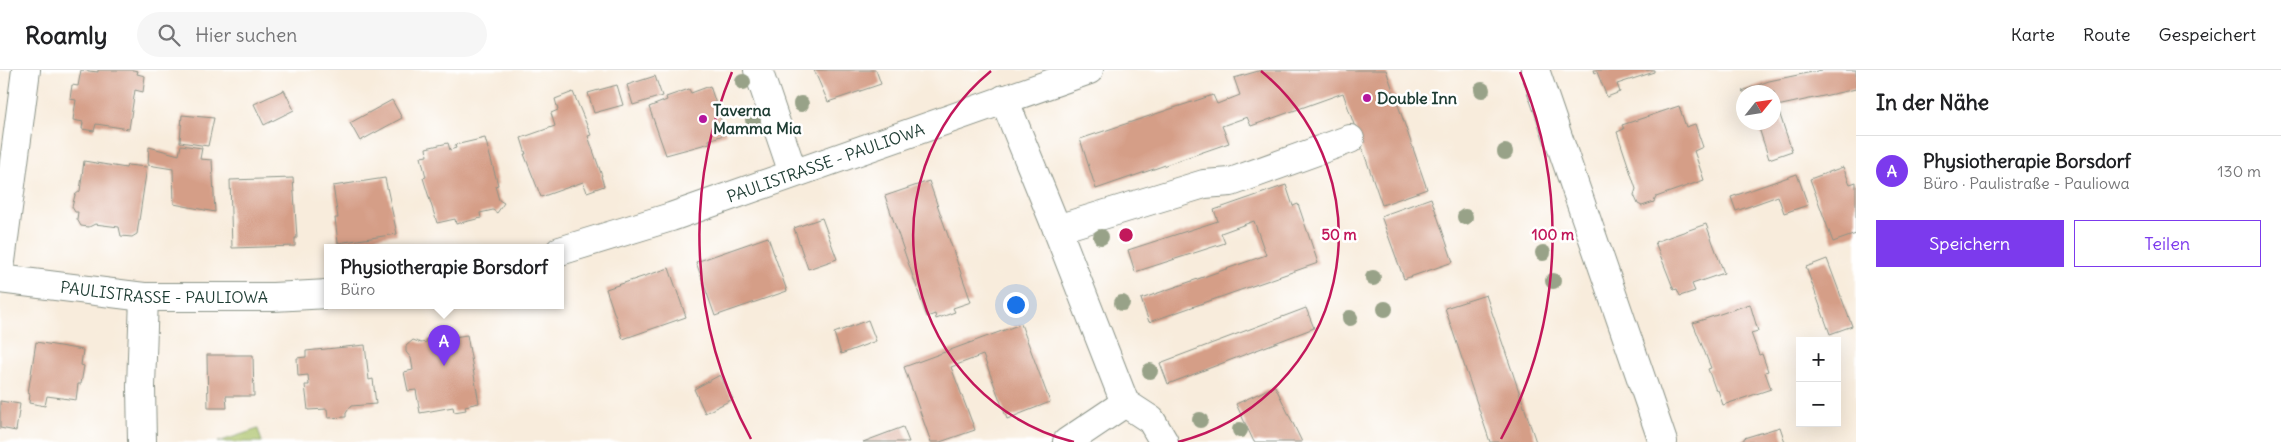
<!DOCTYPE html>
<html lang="de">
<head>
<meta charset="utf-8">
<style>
	:root { --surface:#fff; --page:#f6f6f6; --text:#202124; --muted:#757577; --line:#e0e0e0; --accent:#7c3aed }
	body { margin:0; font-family:Delius,sans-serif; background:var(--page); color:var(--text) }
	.controls { position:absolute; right:15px; bottom:15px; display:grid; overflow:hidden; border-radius:0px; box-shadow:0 5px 20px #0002 }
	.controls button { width:45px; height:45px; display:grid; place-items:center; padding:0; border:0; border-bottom:1px solid var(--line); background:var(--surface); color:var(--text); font:25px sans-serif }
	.compass { position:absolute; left:1736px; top:15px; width:45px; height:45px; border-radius:50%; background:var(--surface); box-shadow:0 5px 20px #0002; rotate:60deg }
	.you { position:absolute; left:1015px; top:234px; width:18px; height:18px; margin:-12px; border:4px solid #fff; border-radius:50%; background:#1a73e8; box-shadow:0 0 0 8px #1a73e833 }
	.badge { display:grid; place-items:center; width:32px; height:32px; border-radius:50%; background:var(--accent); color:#fff; font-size:16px; font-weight:700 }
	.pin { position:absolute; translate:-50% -41px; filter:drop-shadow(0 1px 2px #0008) }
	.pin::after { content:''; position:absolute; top:26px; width:18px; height:15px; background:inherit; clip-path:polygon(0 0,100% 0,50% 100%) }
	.popup { position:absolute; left:324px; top:174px; width:240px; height:65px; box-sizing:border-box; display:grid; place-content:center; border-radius:0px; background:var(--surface); filter:drop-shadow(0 1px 4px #0005); font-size:16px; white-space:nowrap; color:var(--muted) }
	.popup b { font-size:19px; color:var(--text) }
	.popup::after { content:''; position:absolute; left:50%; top:100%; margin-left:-10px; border:10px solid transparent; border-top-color:var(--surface) }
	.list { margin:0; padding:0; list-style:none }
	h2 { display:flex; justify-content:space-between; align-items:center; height:65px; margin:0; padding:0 20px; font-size:21px }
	h2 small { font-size:16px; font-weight:400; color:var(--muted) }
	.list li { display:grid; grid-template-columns:32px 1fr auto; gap:15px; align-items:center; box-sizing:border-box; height:70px; padding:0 20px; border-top:1px solid var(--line) }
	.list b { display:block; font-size:19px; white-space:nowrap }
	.list p { margin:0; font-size:16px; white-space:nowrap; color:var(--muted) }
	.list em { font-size:16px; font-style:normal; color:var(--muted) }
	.actions { display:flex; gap:10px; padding:15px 20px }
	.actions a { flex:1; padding:11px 0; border:1px solid var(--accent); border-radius:0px; text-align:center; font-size:18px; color:var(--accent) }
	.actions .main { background:var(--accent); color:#fff }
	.icon { flex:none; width:28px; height:28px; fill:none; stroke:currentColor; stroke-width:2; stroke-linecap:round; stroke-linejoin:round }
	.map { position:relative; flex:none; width:1856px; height:372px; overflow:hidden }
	header { display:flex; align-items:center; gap:30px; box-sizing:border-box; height:70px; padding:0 25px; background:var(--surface); border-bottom:1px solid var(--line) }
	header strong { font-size:24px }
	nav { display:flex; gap:28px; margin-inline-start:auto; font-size:18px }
	.search { width:350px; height:45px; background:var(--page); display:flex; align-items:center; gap:12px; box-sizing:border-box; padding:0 18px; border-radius:28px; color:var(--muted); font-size:19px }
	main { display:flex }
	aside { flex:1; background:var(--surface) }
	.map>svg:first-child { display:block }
	.green { fill:#aac167; stroke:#647f4e }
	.building { fill:#d59e87 }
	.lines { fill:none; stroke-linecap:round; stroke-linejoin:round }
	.minor-casing { stroke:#8c9488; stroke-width:30 }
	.major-casing { stroke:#8c9488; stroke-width:30 }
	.minor { stroke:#fff; stroke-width:28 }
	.major { stroke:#fff; stroke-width:28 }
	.tree { fill:#98a288 }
	.ring { fill:none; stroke:#c2185b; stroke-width:2.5 }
	.poi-dot { fill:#b5179e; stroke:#fff; stroke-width:2 }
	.labels { text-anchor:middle; stroke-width:5; stroke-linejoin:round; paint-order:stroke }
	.poi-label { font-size:16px; font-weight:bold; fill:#1f3d34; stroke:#fff; text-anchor:start }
	.street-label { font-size:16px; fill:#1f3d34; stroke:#fff }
	.centre { fill:#c2185b; stroke:#fff; stroke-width:2.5 }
	.ring-label { font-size:15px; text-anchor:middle; font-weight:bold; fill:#c2185b; stroke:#fff; stroke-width:5; stroke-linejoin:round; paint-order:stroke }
</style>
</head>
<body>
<header>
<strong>Roamly</strong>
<div class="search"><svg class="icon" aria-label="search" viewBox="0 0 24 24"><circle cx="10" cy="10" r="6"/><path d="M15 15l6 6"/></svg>Hier suchen</div>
<nav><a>Karte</a><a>Route</a><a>Gespeichert</a></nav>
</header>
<main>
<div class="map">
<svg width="1856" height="372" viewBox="0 0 1856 372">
	<rect width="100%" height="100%" fill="#fff"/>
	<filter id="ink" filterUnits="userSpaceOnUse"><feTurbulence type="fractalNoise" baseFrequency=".02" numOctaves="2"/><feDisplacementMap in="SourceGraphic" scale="10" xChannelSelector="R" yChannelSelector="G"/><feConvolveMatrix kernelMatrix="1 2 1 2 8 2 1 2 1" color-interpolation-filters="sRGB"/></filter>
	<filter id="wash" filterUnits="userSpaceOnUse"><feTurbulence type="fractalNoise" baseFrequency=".0096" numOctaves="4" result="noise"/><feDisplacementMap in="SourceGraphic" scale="20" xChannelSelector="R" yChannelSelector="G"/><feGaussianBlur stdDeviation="1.12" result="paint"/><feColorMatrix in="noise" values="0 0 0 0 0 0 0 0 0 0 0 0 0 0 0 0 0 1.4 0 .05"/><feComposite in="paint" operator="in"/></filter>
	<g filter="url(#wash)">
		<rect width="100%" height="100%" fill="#f8ecdc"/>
		<!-- green -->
		<polygon class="green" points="258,359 262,372 218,372"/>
		<g id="blocks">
			<!-- building -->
			<g class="building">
				<polygon points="81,0 98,2 98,0 133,0 138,1 137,4 145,6 143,22 135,20 129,59 96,54 94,61 82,59 83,52 73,50 76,30 70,29 72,15 78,16"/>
				<polygon points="814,0 876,0 881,14 828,32"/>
				<polygon points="1262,0 1386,0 1427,119 1382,135 1343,23 1251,56 1247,47 1222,56 1229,73 1096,119 1080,69 1213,25 1217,34 1240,25 1234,8"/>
				<polygon points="1594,0 1654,0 1654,2 1617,14 1620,22 1607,27 1597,2 1595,3"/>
				<polygon points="1822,0 1856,0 1856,19 1777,36 1792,81 1769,89 1757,52 1774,52 1774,22 1743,22 1742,21 1769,11"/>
				<polygon points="655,6 662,26 633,35 627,15"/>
				<polygon points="617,15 623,35 594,43 588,23"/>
				<polygon points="710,16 726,64 709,70 710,73 666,85 649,37 667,30 666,27 689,19 691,23"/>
				<polygon points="284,20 294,40 264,55 254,34"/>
				<polygon points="573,22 591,65 588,66 602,106 601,106 604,116 587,122 583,112 541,127 524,84 526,84 521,68 555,56 551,43 558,40 555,29"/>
				<polygon points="392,30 402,48 360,71 350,53"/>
				<polygon points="1679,36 1686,57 1695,54 1703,77 1694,81 1704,110 1656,127 1654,132 1642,136 1638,134 1634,125 1636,119 1617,62 1624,59 1622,55"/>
				<polygon points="182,45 214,48 208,76 180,72"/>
				<polygon points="485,68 498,115 495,116 499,130 504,133 497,143 493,140 480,143 481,148 456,154 455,149 437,153 423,108 426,107 421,87 427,86 426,78 448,73 450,80 456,78 455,75"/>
				<polygon points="181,75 202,78 200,89 212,90 215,142 174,134 173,99 148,95 149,77 179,85"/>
				<polygon points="84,91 126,98 127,95 147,97 137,164 132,167 121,166 119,157 95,154 89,157 81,156 77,149 78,142 75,142 72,137 75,125 80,121"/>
				<polygon points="1843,97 1850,114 1856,112 1856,164 1833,172 1810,109"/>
				<polygon points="1797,104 1808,135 1784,143 1778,126 1736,141 1731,127"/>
				<polygon points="293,108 297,168 295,168 295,176 232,178 230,110"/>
				<polygon points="385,108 397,164 338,173 335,148 338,148 333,116"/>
				<polygon points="929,111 971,232 953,238 955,242 936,249 935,244 927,247 885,126"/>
				<polygon points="1286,115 1293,136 1298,134 1318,193 1149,252 1141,229 1266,185 1254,151 1221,163 1225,173 1135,202 1128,180 1218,151 1214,140"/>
				<polygon points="1431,128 1453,192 1404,209 1381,146"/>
				<polygon points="822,148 837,189 808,199 794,158"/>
				<polygon points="1706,154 1724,203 1692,214 1695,221 1680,226 1677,219 1674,220 1655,172"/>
				<polygon points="768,167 787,221 715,246 696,192"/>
				<polygon points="1827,189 1852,256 1830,264 1806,197"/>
				<polygon points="669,198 686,247 623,269 606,219"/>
				<polygon points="1486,225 1510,295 1536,372 1490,372 1445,238"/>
				<polygon points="1750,234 1758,261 1751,263 1759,285 1762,284 1768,301 1765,302 1771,319 1723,335 1718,320 1716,321 1708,299 1711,298 1693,253"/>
				<polygon points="1306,238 1314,258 1168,314 1160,293"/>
				<polygon points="868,250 876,271 841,284 834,263"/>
				<polygon points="1021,254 1050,332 1007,349 983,285 951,297 975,360 940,372 931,372 904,297"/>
				<polygon points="467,265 479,333 465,336 466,340 454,342 453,337 420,343 416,320 408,321 404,302 413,300 411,288 406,282 406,276 413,270 421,273 427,272 426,270 447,266 447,268"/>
				<polygon points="36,272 83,280 81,295 84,296 81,314 78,314 76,330 47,326 45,336 29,333 30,324 28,323"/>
				<polygon points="365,275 369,310 373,309 376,334 351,336 346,343 346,347 328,348 327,339 308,340 305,315 309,315 308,305 298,306 297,288 306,287 306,281"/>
				<polygon points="207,285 253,285 254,326 226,326 227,338 208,338"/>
				<polygon points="720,305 733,329 705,343 694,319"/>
				<polygon points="1275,316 1302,372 1254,372 1236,334"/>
				<polygon points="0,331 20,334 16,361 0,358"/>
				<polygon points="903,357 909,372 863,372"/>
				<polygon points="1780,357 1785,372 1739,372 1744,370 1744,368"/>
			</g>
		</g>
	</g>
	<g filter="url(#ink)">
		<use href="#blocks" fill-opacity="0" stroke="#8c9488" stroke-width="1"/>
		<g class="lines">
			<defs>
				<g id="minor">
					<polyline points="758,0 793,103"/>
					<polyline points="1004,29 1057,159 1125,333 1151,350 1164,372"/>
					<polyline points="1057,159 1204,114 1231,112 1350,69"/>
					<path id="s1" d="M560,181L671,147L1089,0"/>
					<polyline points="0,199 26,0"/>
					<path id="s2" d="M0,209L144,227H273L328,224"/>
					<polyline points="142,372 141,317 144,227"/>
					<polyline points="1067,372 1125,333"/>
				</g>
				<polyline id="major" points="1535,0 1663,372"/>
			</defs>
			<!-- minor casing -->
			<use href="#minor" class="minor-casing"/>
			<!-- major casing -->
			<use href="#major" class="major-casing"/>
			<!-- minor -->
			<use href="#minor" class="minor"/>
			<!-- major -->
			<use href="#major" class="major"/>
		</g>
		<!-- trees -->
		<g class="tree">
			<circle cx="743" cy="12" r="8"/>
			<circle cx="1482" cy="20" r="8"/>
			<circle cx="801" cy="34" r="8"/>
			<circle cx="753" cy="50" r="8"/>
			<circle cx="1505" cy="82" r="8"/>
			<circle cx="1465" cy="147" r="8"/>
			<circle cx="1101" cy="167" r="8"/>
			<circle cx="1543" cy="183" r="8"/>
			<circle cx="1373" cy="208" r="8"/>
			<circle cx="1553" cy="211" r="8"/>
			<circle cx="1122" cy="233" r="8"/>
			<circle cx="1385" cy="239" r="8"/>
			<circle cx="1350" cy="248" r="8"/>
			<circle cx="1150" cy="301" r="8"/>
			<circle cx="1200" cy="350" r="8"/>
			<circle cx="1240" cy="360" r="8"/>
		</g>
	</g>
	<!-- distance rings -->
	<g class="ring">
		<path d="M1074 372A213 213 0 0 1 991 1M1261 1A213 213 0 0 1 1178 372"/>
		<path d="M751 369A427 427 0 0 1 732 2M1520 2A427 427 0 0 1 1501 369"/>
	</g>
	<!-- markers -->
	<g class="poi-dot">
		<circle cx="1367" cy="28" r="5"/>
		<circle cx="703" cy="49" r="5"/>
	</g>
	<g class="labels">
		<!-- poi labels -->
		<g class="poi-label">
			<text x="1377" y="34">Double Inn</text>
			<text x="713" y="46">Taverna<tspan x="713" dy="18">Mamma Mia</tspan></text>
		</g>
		<!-- street labels -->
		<g class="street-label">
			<text dy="6" stroke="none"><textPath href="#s1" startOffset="280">PAULISTRASSE - PAULIOWA</textPath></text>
			<text dy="6" stroke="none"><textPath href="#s2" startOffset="165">PAULISTRASSE - PAULIOWA</textPath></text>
		</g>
	</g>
	<circle cx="1126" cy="165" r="8" class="centre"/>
	<g class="ring-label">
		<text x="1339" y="170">50 m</text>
		<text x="1553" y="170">100 m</text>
	</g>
</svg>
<div class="controls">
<button>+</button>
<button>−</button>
</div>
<svg class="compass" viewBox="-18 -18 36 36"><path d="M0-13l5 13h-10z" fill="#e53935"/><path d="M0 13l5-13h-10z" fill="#757577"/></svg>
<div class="you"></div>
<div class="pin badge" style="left:444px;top:296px">A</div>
<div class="popup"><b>Physiotherapie Borsdorf</b>Büro</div>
</div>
<aside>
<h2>In der Nähe<small></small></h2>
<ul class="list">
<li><span class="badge">A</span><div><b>Physiotherapie Borsdorf</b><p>Büro · Paulistraße - Pauliowa</p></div><em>130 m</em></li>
</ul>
<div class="actions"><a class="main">Speichern</a><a>Teilen</a></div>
</aside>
</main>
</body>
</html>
